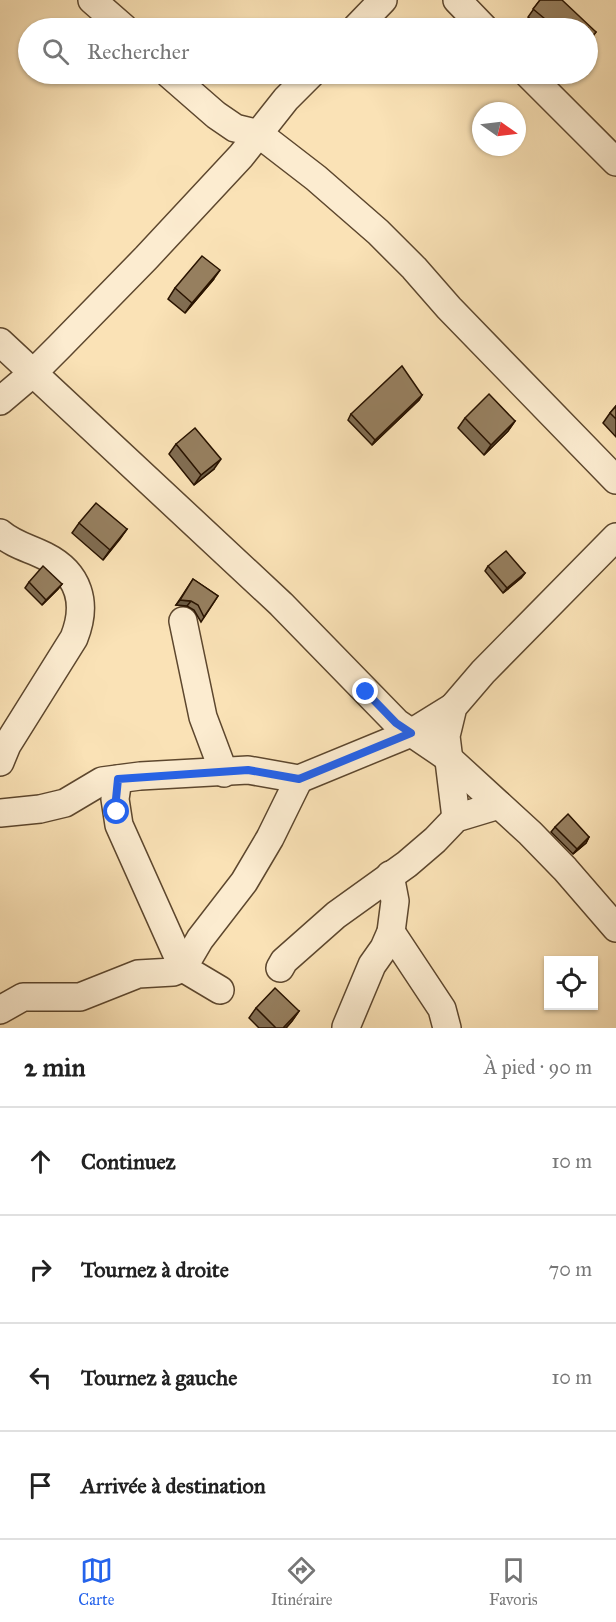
<!DOCTYPE html>
<html lang="fr">
<head>
<meta charset="utf-8">
<style>
	:root { --surface:#fff; --page:#f2f2f2; --text:#222; --muted:#767676; --line:#e0e0e0; --accent:#2563eb }
	body { margin:0; font-family:"IM FELL Great Primer",serif; background:var(--page); color:var(--text) }
	.controls { position:absolute; right:18px; bottom:18px; display:grid; overflow:hidden; border-radius:0px; box-shadow:0 2px 4px #0004 }
	.controls button { width:54px; height:54px; display:grid; place-items:center; padding:0; border:0; border-bottom:2px solid var(--line); background:var(--surface); color:var(--text); font:30px sans-serif }
	.compass { position:absolute; left:472px; top:102px; width:54px; height:54px; border-radius:50%; background:var(--surface); box-shadow:0 2px 4px #0004; rotate:104deg }
	.stop { position:absolute; width:18px; height:18px; margin:-14px; border:4px solid #2563eb; border-radius:50%; background:#fff }
	.stop.end { background:#2563eb; border-color:#fff; box-shadow:0 2px 6px #0008 }
	.list { margin:0; padding:0; list-style:none }
	h2 { display:flex; justify-content:space-between; align-items:center; height:78px; margin:0; padding:0 24px; font-size:26px }
	h2 small { font-size:20px; font-weight:400; color:var(--muted) }
	.list li { display:grid; grid-template-columns:39px 1fr auto; gap:18px; align-items:center; box-sizing:border-box; height:108px; padding:0 24px; border-top:2px solid var(--line) }
	.list b { display:block; font-size:22px; white-space:nowrap }
	.list em { font-size:20px; font-style:normal; color:var(--muted) }
	.icon { flex:none; width:33px; height:33px; fill:none; stroke:currentColor; stroke-width:2; stroke-linecap:round; stroke-linejoin:round }
	.map { position:relative; flex:none; width:616px; height:1028px; overflow:hidden }
	.search { position:absolute; background:var(--surface); box-shadow:0 2px 4px #0004; left:18px; right:18px; top:18px; height:66px; display:flex; align-items:center; gap:15px; box-sizing:border-box; padding:0 21px; border-radius:33px; color:var(--muted); font-size:22px }
	.sheet { height:510px; background:var(--surface) }
	nav { display:flex; justify-content:space-around; align-items:center; box-sizing:border-box; height:84px; border-top:2px solid var(--line); background:var(--surface); font-size:16px; color:var(--muted) }
	nav a { display:grid; justify-items:center; gap:3px }
	nav .on { color:var(--accent) }
	.map>svg:first-child { display:block }
	.lines { fill:none; stroke-linecap:round; stroke-linejoin:round }
	.street-casing { stroke:#5d472e; stroke-width:30 }
	.street { stroke:#fcecd0; stroke-width:27 }
	.wall { fill:#816d52; stroke:#291300; stroke-width:1.5 }
	.shaded-wall { fill:#695942; stroke:#291300; stroke-width:1.5 }
	.building { fill:#967f5f; stroke:#291300; stroke-width:1.5 }
	.route { stroke:#2563eb; stroke-width:8 }
</style>
</head>
<body>
<div class="map">
<svg width="616" height="1028" viewBox="0 0 616 1028">
	<rect width="100%" height="100%" fill="#fae2b6"/>
	<filter id="stains"><feTurbulence type="fractalNoise" baseFrequency=".00333" numOctaves="4"/><feColorMatrix values="0 0 0 0 .2 0 0 0 0 .09 0 0 0 0 .02 0 0 0 .5 -.17"/></filter>
	<radialGradient id="worn" r=".72"><stop offset=".6" stop-color="#630" stop-opacity="0"/><stop offset="1" stop-color="#630" stop-opacity=".3"/></radialGradient>
	<g class="lines">
		<defs>
			<g id="street">
				<polyline points="92,0 124,28"/>
				<polyline points="457,0 484,28"/>
				<polyline points="356,28 383,0"/>
				<polyline points="169,74 216,115 235,128 259,134 316,178 378,232 414,268 449,308 616,480"/>
				<polyline points="528,74 616,162"/>
				<polyline points="0,342 281,604 397,723 447,757 530,833 565,869 616,928"/>
				<polyline points="0,401 33,373 59,347 146,258 241,156 286,99 311,74"/>
				<path d="M0,533C14,545 29,548 45,556C79,573 88,603 74,638L7,745L0,762"/>
				<polyline points="183,621 203,717 224,773"/>
				<polyline points="0,813 40,809 65,803 102,781 140,776 248,770 299,779 411,733 453,707"/>
				<polyline points="456,818 446,736 453,707 483,672 616,537"/>
				<polyline points="391,932 442,1009 447,1028"/>
				<polyline points="280,968 284,961 336,915 407,864 435,840 456,818 499,805"/>
				<polyline points="220,990 183,968 200,939 244,882 270,838 299,779"/>
				<polyline points="0,1010 23,997 80,997 138,974 173,972 183,968 119,825 115,799 118,779"/>
				<polyline points="346,1027 372,965 384,948 391,932 395,901 390,875"/>
			</g>
		</defs>
		<!-- street casing -->
		<use href="#street" class="street-casing"/>
		<!-- street -->
		<use href="#street" class="street"/>
	</g>
	<!-- wall -->
	<g class="wall">
		<polygon points="540,0 596,32 588,43 588,28 542,28 528,17"/>
		<polygon points="213,280 185,313 168,299 175,288"/>
		<polygon points="422,395 419,400 372,445 348,420 351,414"/>
		<polygon points="616,406 616,437 603,423 610,413"/>
		<polygon points="465,418 515,421 508,431 484,455 458,428"/>
		<polygon points="176,444 214,469 194,485 169,454"/>
		<polygon points="79,523 127,529 103,560 72,533"/>
		<polygon points="488,566 525,573 521,578 503,593 485,571"/>
		<polygon points="193,579 218,596 201,622 194,610 187,606 176,605"/>
		<polygon points="29,582 62,584 58,589 42,605 25,588"/>
		<polygon points="555,827 589,837 586,843 573,854 551,832"/>
		<polygon points="256,1008 299,1011 292,1021 286,1028 259,1028 249,1018"/>
	</g>
	<!-- shaded-wall -->
	<g class="shaded-wall">
		<polygon points="220,270 213,280 185,313 192,303"/>
		<polygon points="422,395 419,400 372,445 375,440"/>
		<polygon points="515,421 508,431 484,455 491,445"/>
		<polygon points="221,459 214,469 194,485 201,475"/>
		<polygon points="127,529 120,539 103,560 110,550"/>
		<polygon points="525,573 521,578 503,593 507,588"/>
		<polygon points="62,584 58,589 42,605 46,600"/>
		<polygon points="180,600 191,601 187,606 176,605"/>
		<polygon points="589,837 586,843 573,854 577,849"/>
		<polygon points="299,1011 292,1021 286,1028 283,1028"/>
	</g>
	<!-- building -->
	<g class="building">
		<polygon points="540,0 562,0 596,32 588,41 588,28 556,28 533,9"/>
		<polygon points="202,256 220,270 192,303 175,288"/>
		<polygon points="402,366 422,395 375,440 351,414"/>
		<polygon points="489,394 515,421 491,445 465,418"/>
		<polygon points="616,406 616,419 610,413"/>
		<polygon points="195,428 221,459 201,475 176,444"/>
		<polygon points="96,503 127,529 110,550 79,523"/>
		<polygon points="506,551 525,573 507,588 488,566"/>
		<polygon points="43,566 62,584 46,600 29,582"/>
		<polygon points="193,579 218,596 204,617 198,605 191,601 180,600"/>
		<polygon points="568,814 589,837 577,849 555,827"/>
		<polygon points="275,988 299,1011 283,1028 276,1028 256,1008"/>
	</g>
	<g class="lines">
		<!-- route -->
		<polyline class="route" points="117,812 116,799 118,779 248,770 299,779 411,733 396,723 366,692"/>
	</g>
	<rect width="100%" height="100%" filter="url(#stains)"/>
	<rect width="100%" height="100%" fill="url(#worn)"/>
</svg>
<div class="controls">
<button><svg class="icon" aria-label="locate" viewBox="0 0 24 24"><circle cx="12" cy="12" r="6"/><path d="M12 2v4M12 18v4M2 12h4M18 12h4"/></svg></button>
</div>
<svg class="compass" viewBox="-18 -18 36 36"><path d="M0-13l5 13h-10z" fill="#e53935"/><path d="M0 13l5-13h-10z" fill="#767676"/></svg>
<div class="stop" style="left:117px;top:812px"></div>
<div class="stop end" style="left:366px;top:692px"></div>
<div class="search"><svg class="icon" aria-label="search" viewBox="0 0 24 24"><circle cx="10" cy="10" r="6"/><path d="M15 15l6 6"/></svg>Rechercher</div>
</div>
<section class="sheet">
<h2>2 min<small>À pied · 90 m</small></h2>
<ul class="list">
<li><svg class="icon" aria-label="ahead" viewBox="0 0 24 24"><path d="M12 20V5M6 11l6-6 6 6"/></svg><div><b>Continuez</b></div><em>10 m</em></li>
<li><svg class="icon" aria-label="right" viewBox="0 0 24 24"><path d="M7 20v-9h11M14 6l5 5-5 5"/></svg><div><b>Tournez à droite</b></div><em>70 m</em></li>
<li><svg class="icon" aria-label="left" viewBox="0 0 24 24"><path d="M17 20v-9H6M10 6l-5 5 5 5"/></svg><div><b>Tournez à gauche</b></div><em>10 m</em></li>
<li><svg class="icon" aria-label="arrive" viewBox="0 0 24 24"><path d="M6 21V4h12l-3 4 3 4H6"/></svg><div><b>Arrivée à destination</b></div></li>
</ul>
</section>
<nav>
<a class="on"><svg class="icon" aria-label="map" viewBox="0 0 24 24"><path d="M3 6l6-2 6 2 6-2v14l-6 2-6-2-6 2zM9 4v14M15 6v14"/></svg>Carte</a>
<a><svg class="icon" aria-label="directions" viewBox="0 0 24 24"><path d="M12 3l9 9-9 9-9-9zM9 14v-3h6M13 9l2 2-2 2"/></svg>Itinéraire</a>
<a><svg class="icon" aria-label="saved" viewBox="0 0 24 24"><path d="M7 4h10v16l-5-4-5 4z"/></svg>Favoris</a>
</nav>
</body>
</html>
